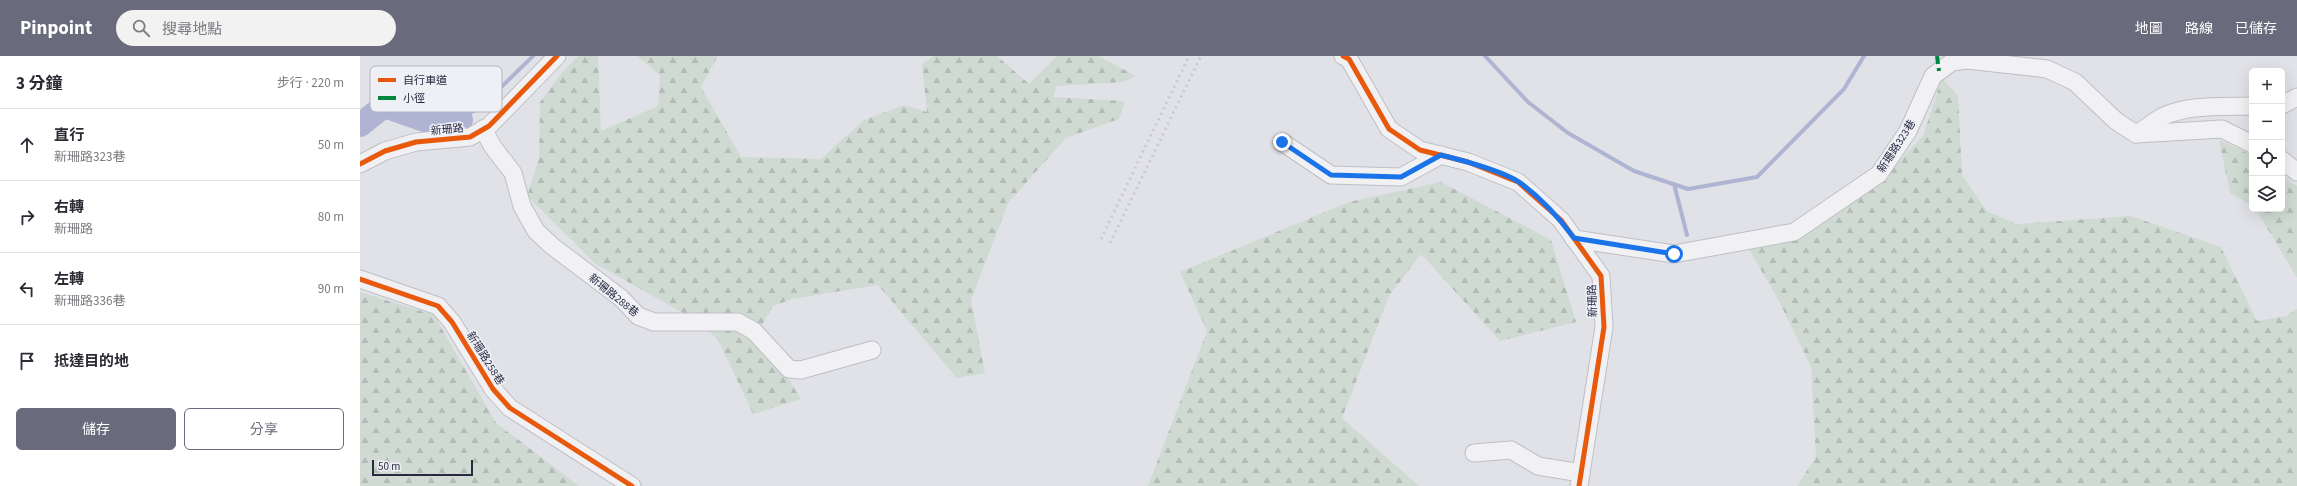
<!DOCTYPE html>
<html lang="zh-TW">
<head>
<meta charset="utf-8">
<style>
	:root { --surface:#fff; --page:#f2f2f3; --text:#2b2b33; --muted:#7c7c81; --line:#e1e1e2; --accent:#696a7b }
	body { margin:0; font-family:"Source Sans 3","Noto Sans TC",sans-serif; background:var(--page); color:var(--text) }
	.controls { position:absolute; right:12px; top:12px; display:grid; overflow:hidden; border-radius:6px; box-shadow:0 4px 16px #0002 }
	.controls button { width:36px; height:36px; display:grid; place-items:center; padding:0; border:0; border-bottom:1px solid var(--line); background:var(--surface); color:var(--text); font:20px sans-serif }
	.scale { position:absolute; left:12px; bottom:10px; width:101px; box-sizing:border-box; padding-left:4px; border:2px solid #282941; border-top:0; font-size:11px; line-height:14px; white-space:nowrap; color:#282941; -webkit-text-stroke:3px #eff0f6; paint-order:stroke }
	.stop { position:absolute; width:12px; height:12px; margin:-9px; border:3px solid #1a73e8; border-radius:50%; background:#fff }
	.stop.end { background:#1a73e8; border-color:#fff; box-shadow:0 1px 4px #0008 }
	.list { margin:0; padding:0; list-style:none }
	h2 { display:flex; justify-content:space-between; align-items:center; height:52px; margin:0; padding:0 16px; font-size:17px }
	h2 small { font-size:13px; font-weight:400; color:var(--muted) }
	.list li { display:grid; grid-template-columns:26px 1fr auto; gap:12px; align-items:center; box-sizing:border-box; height:72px; padding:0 16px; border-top:1px solid var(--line) }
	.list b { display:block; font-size:15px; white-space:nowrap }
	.list p { margin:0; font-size:13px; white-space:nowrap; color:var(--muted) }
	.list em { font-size:13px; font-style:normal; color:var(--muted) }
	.actions { display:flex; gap:8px; padding:12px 16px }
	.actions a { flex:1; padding:9px 0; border:1px solid var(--accent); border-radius:6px; text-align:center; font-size:14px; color:var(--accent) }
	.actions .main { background:var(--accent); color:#fff }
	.icon { flex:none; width:22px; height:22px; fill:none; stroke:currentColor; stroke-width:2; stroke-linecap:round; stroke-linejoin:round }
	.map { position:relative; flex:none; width:1937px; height:430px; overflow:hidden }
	header { display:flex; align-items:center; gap:24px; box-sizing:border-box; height:56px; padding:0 20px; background:var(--accent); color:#fff }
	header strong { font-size:19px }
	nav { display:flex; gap:22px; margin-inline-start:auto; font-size:14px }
	.search { width:280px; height:36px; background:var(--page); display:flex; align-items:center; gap:10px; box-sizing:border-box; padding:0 14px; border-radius:22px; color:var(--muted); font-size:15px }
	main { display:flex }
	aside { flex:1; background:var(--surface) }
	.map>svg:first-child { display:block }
	.forest { fill:url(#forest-firs) }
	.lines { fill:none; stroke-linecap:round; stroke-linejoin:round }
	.stream { stroke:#afb4d3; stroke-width:4 }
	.river { stroke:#afb4d3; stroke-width:24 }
	.minor-casing { stroke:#bebfc5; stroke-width:19 }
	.minor { stroke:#f1f1f3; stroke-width:17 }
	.rail { stroke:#cacace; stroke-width:3; stroke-dasharray:2 4; stroke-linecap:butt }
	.quiet { stroke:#00873e; stroke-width:4; stroke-dasharray:8 4; stroke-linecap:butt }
	.cycleway-casing { stroke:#eff0f6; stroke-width:8 }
	.cycleway { stroke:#e8590c; stroke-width:5 }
	.route { stroke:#1a73e8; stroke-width:5 }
	.labels { text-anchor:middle; stroke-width:3; stroke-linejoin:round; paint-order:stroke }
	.street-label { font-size:11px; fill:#282941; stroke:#eff0f6 }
	.key { fill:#eff0f6; stroke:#b3b4c0; stroke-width:1 }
	.key-label { font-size:11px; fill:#282941 }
</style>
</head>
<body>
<header>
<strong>Pinpoint</strong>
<div class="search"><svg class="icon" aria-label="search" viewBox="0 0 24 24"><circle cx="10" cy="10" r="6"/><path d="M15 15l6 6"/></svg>搜尋地點</div>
<nav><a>地圖</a><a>路線</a><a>已儲存</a></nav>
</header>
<main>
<aside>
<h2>3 分鐘<small>步行 · 220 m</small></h2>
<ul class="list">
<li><svg class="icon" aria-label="ahead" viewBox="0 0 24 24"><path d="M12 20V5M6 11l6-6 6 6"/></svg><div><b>直行</b><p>新珊路323巷</p></div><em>50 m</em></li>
<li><svg class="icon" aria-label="right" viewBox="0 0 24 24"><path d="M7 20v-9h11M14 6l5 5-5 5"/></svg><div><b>右轉</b><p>新珊路</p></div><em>80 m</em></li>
<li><svg class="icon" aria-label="left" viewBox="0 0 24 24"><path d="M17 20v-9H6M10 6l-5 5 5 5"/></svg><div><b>左轉</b><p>新珊路336巷</p></div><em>90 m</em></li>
<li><svg class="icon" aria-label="arrive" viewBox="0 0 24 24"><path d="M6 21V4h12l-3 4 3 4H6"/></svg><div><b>抵達目的地</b></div></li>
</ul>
<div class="actions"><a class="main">儲存</a><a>分享</a></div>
</aside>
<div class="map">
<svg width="1937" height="430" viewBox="0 0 1937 430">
	<defs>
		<pattern id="forest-firs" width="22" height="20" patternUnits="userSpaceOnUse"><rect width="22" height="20" fill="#cfdad2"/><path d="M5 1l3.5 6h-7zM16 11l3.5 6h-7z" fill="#b2bbb6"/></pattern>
	</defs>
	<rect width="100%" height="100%" fill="#e1e2e7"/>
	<!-- forest -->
	<g class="forest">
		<polygon points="218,0 238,0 241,75 298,50 300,19 277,0 358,0 341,31 381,101 461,103 504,64 544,49 567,56 562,8 574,0 637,0 669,28 697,0 738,0 776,20 763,26 697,30 693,41 765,45 759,63 706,82 648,147 611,244 625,317 597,322 518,229 432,243 413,250 399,274 441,343 393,358 358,283 330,261 236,208 167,140 179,102 180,46 200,19"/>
		<polygon points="1582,22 1598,40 1602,119 1627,155 1656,168 1771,160 1861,191 1897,265 1926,260 1937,253 1937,430 1437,430 1456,401 1451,311 1421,249 1385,186 1471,150 1523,122 1563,80"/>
		<polygon points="1859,84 1892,99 1892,150 1870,137"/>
		<polygon points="1922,120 1937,130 1937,222 1896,153 1922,153"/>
		<polygon points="1081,126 1191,184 1216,266 1140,285 1061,198 1029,240 982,362 1059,430 788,430 847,275 820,216 989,146"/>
		<polygon points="0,236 74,259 136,367 219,430 0,430"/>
	</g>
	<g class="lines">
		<!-- stream -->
		<g class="stream">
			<polyline points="1125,0 1168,46 1208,77 1274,115 1328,133 1397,121 1484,33 1504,0"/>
			<polyline points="101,64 128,44 173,0"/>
			<polyline points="1314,128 1327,179"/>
		</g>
		<!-- river -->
		<polyline class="river" points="0,69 24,50 70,66 101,64"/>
		<defs>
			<g id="minor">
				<polyline points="983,0 989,3 1029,73 1060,94 1108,106 1158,126 1201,164 1241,220 1244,271 1219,430"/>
				<polyline points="1922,49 1937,41"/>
				<polyline points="123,73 133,91 153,117 162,150 176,175 192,190 261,242 278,260 294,266 378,266 394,275 429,313 441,314 512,294"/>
				<path d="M1776,78C1785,73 1793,66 1802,61C1828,48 1864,51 1892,50"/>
				<polyline points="922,86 971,119 1041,121 1081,99"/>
				<polyline points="1922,104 1937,116"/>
				<polyline points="0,108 25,95 56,86 110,81 129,70 197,0"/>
				<polyline points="1214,183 1314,198 1434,176 1519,118 1548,75 1573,20 1592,6 1607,4 1687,13 1715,26 1756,65 1776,78 1862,73 1892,88"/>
				<polyline points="0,223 78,250 92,266 133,333 150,352 272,430"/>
				<polyline points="1114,397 1151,394 1178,410 1221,417"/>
			</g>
		</defs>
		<!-- minor casing -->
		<use href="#minor" class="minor-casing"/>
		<!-- minor -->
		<use href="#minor" class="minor"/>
		<!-- rail -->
		<g class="rail">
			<polyline points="741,183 829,0"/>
			<polyline points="750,187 841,0"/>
		</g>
		<!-- quiet -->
		<polyline class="quiet" points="1577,0 1579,15"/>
		<defs>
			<g id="cycleway">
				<polyline points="983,0 989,3 1029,73 1060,94 1108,106 1158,126 1201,164 1241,220 1244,271 1219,430"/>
				<polyline points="0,108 25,95 56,86 110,81 129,70 197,0"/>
				<polyline points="0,223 78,250 92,266 133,333 150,352 272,430"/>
			</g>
		</defs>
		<!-- cycleway casing -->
		<use href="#cycleway" class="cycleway-casing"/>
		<!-- cycleway -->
		<use href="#cycleway" class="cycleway"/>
	</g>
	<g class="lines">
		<!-- route -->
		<path class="route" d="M922,86L971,119L1041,121L1081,99C1101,104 1142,115 1159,126C1180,141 1199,162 1214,182L1314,198"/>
	</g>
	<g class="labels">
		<!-- street labels -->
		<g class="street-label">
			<text transform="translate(87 73) rotate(-6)" y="4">新珊路</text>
			<text transform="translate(1536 90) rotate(-57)" y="4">新珊路323巷</text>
			<text transform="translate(254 239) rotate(39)" y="4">新珊路288巷</text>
			<text transform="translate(1232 245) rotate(-92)" y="4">新珊路</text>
			<text transform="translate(126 302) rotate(58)" y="4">新珊路258巷</text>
		</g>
	</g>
	<!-- legend -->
	<rect x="10" y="10" width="132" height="46" rx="6" class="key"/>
	<rect x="18" y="22" width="18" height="4" fill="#e8590c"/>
	<rect x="18" y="40" width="18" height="4" fill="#00873e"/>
	<g class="key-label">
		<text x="43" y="28">自行車道</text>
		<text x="43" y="46">小徑</text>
	</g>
</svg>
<div class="controls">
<button>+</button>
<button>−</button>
<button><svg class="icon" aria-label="locate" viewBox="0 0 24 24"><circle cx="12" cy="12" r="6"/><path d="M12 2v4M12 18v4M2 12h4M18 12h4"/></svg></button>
<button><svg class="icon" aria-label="layers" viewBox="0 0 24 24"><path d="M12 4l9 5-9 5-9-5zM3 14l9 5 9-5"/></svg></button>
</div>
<div class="scale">50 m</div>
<div class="stop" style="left:1314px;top:198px"></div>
<div class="stop end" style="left:922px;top:86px"></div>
</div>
</main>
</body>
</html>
